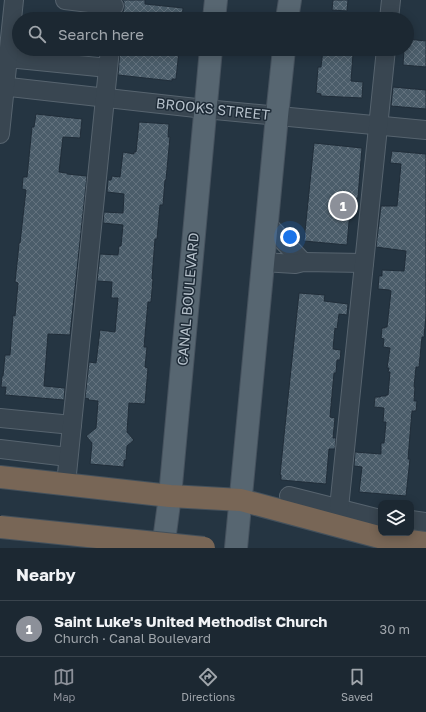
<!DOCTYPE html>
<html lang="en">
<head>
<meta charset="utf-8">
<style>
	:root { --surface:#1c2832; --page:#25303a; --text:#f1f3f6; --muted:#a0a6ac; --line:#3a444d; --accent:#8c9099 }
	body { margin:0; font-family:"Golos Text",sans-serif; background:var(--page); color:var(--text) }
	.controls { position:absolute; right:12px; bottom:12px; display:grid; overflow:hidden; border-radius:8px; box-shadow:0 2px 10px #0003 }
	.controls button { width:36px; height:36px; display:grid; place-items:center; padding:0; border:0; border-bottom:1px solid var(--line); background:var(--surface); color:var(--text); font:20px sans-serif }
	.you { position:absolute; left:290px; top:237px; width:14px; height:14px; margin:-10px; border:3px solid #fff; border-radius:50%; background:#1a73e8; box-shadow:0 0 0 6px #1a73e833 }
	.badge { display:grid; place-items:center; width:26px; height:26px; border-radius:50%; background:var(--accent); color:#fff; font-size:13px; font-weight:700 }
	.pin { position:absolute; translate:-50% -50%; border:2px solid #fff; box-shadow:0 1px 4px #0006 }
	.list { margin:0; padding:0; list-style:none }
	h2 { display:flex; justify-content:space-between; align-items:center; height:52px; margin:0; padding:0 16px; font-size:17px }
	h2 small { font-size:13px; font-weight:400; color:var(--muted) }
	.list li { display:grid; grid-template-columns:26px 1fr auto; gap:12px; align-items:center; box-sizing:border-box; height:56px; padding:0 16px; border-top:1px solid var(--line) }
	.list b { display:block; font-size:15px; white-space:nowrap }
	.list p { margin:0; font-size:13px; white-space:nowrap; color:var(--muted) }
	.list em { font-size:13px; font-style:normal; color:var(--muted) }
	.icon { flex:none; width:22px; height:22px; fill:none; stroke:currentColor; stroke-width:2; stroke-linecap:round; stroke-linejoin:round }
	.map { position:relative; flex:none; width:426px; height:548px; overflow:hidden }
	.search { position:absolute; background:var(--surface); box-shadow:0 2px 10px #0003; left:12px; right:12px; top:12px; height:44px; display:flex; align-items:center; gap:10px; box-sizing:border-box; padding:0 14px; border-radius:22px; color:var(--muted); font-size:15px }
	.sheet { height:108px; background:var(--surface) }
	nav { display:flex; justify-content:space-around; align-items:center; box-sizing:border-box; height:56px; border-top:1px solid var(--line); background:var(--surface); font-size:11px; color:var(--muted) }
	nav a { display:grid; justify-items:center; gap:2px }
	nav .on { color:var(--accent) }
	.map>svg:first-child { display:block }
	.building { fill:url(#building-cross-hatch); stroke:#202d39 }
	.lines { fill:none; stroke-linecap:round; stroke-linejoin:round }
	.minor-casing { stroke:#57646f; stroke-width:20 }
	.major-casing { stroke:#46525e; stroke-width:24 }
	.highway-casing { stroke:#44515c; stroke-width:24 }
	.minor { stroke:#394651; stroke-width:18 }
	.major { stroke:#576671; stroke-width:22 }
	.highway { stroke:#786656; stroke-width:22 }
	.highway-bridge-casing { stroke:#44515c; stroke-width:24; stroke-linecap:butt }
	.highway-bridge { stroke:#786656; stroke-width:22 }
	.labels { text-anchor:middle; stroke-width:3; stroke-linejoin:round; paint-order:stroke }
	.street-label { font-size:14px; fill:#b6c1cb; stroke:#1e2b37 }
</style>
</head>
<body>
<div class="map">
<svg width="426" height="548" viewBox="0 0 426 548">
	<defs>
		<pattern id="building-cross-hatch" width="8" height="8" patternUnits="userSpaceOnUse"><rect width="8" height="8" fill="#4b5d6a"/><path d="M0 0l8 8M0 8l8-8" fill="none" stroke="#63727e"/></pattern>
	</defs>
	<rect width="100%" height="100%" fill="#253542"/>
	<!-- building -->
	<g class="building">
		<polygon points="122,0 145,0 145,4 183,8 182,19 119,19 120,14 123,12 124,8 124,2"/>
		<polygon points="333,0 348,0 347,11 332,10"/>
		<polygon points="407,39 426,41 426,67 403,65 404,49 407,49"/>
		<polygon points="120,49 175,49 175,50 179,51 176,79 172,79 172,81 118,75"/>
		<polygon points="323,50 346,51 345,53 353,54 351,81 363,82 362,98 321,96 321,94 316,93 318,67 321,67"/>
		<polygon points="393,87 426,90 426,109 391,106"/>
		<polygon points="36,114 82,119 80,138 63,137 59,172 67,173 67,174 87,176 70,335 48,334 44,386 65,388 64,400 5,395 6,387 1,387 2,376 3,376 5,355 10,355 13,315 15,316 18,283 15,282 18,254 19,243 20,243 26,190 22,189 23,177 27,177 32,127 34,127"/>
		<polygon points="139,122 169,124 168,137 170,137 166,180 165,180 163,205 160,205 157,239 155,239 152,279 153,279 151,302 148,302 144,347 147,347 145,367 148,368 145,404 129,403 127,432 134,440 127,446 126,460 124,460 124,467 90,464 92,443 86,436 96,428 98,401 88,400 89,399 85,398 89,362 96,363 100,330 115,332 118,298 111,298 112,282 97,281 100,254 118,255 119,246 121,246 123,225 103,223 104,212 123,213 124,194 107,192 108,180 111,180 112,176 120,177 123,152 134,154 134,152 136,152"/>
		<polygon points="314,143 362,148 358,197 357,199 351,199 347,245 304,241"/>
		<polygon points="392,151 426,154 426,316 424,337 422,337 419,367 416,367 414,387 415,387 414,401 417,401 416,411 412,411 408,459 410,459 406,496 359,492 362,467 354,466 355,452 381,454 381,443 384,443 386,422 383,422 384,408 374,407 375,397 380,397 381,396 386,396 386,395 388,395 390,372 388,372 389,368 387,368 390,348 383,347 384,339 381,338 382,328 385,328 385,327 387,327 391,291 389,290 378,289 379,276 382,276 382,270 404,271 406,251 376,247 381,206 397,206 401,164 390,163"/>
		<polygon points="299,293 325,295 324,301 348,304 347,315 339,314 337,329 335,328 333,349 341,350 340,360 337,360 336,373 334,373 330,417 335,418 333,438 336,438 335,449 329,449 326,484 281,480 281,475 280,475 285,426"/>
	</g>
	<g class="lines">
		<defs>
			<g id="minor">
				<polyline points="65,0 114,6"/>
				<polyline points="389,19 391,0"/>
				<polyline points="8,58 108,68"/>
				<polyline points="0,86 205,109 426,130"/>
				<polyline points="0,134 14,0"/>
				<polyline points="267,224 303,262"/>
				<polyline points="263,262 295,264 303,262 364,263"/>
				<polyline points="0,418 72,425"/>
				<polyline points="0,449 68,457"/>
				<polyline points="66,484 110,49"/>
				<polyline points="289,496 376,518 381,518"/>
				<polyline points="339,508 386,49"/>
				<polyline points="411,520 426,522"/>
			</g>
			<g id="major">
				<polyline points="214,19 216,0"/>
				<polyline points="287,19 290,0"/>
				<polyline points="163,548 170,496 211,49"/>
				<polyline points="236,548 277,116 284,49"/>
			</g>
			<polyline id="highway" points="0,477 170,496 241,500 379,537 426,543"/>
		</defs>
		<!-- minor casing -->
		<use href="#minor" class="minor-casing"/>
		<!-- major casing -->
		<use href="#major" class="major-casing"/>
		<!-- highway casing -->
		<use href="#highway" class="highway-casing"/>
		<!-- minor -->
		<use href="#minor" class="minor"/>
		<!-- major -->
		<use href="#major" class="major"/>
		<!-- highway -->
		<use href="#highway" class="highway"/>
		<defs>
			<polyline id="highway-bridge" points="0,527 204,548"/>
		</defs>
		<!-- highway-bridge casing -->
		<use href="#highway-bridge" class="highway-bridge-casing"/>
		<!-- highway-bridge -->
		<use href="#highway-bridge" class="highway-bridge"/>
	</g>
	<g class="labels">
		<!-- street labels -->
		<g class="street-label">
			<text transform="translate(213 109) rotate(6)" y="5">BROOKS STREET</text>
			<text transform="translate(188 299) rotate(-85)" y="5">CANAL BOULEVARD</text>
		</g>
	</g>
</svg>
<div class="controls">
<button><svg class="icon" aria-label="layers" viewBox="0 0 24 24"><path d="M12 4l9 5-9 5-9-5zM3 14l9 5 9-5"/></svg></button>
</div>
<div class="you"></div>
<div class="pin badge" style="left:343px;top:206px">1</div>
<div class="search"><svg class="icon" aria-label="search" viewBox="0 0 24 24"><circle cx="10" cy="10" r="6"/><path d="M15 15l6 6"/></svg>Search here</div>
</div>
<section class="sheet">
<h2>Nearby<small></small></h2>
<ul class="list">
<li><span class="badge">1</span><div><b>Saint Luke's United Methodist Church</b><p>Church · Canal Boulevard</p></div><em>30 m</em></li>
</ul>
</section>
<nav>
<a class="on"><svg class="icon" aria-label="map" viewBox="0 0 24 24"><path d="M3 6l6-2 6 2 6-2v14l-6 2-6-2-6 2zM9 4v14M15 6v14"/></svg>Map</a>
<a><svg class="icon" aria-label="directions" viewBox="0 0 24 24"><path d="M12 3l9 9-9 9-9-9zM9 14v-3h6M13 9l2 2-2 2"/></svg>Directions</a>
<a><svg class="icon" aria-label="saved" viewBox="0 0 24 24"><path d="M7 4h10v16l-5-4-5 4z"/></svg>Saved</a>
</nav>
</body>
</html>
